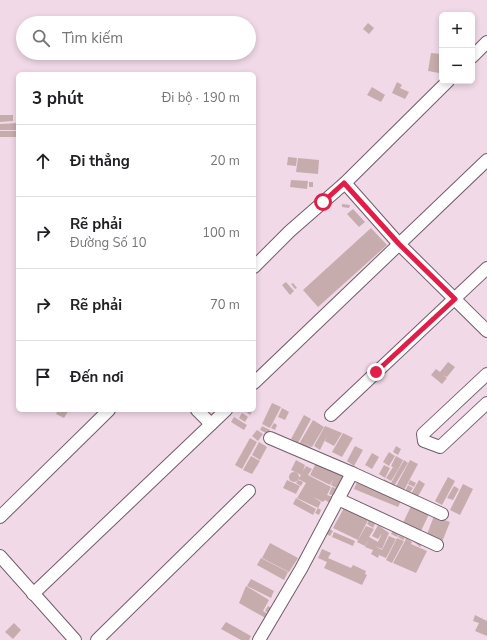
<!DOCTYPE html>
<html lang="vi">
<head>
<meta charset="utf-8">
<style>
	:root { --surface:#fff; --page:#f2f2f2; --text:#202124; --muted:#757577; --line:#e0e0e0 }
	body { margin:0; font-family:"Nunito Sans",sans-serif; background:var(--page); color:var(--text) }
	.controls { position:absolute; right:12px; top:12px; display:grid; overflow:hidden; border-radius:6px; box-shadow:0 2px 6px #0003 }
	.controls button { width:36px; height:36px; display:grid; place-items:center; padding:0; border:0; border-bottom:1px solid var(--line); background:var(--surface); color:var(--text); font:20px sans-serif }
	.stop { position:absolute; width:12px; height:12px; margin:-9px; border:3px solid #e11d48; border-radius:50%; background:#fff }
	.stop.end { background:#e11d48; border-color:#fff; box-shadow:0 1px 4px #0008 }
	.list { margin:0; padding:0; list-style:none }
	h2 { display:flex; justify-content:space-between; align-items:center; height:52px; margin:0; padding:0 16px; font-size:17px }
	h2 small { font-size:13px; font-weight:400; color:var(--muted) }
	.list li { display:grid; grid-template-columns:26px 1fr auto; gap:12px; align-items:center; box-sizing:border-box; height:72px; padding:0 16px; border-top:1px solid var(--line) }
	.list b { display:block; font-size:15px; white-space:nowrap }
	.list p { margin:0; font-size:13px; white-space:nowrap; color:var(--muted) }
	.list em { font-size:13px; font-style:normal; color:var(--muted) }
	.icon { flex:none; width:22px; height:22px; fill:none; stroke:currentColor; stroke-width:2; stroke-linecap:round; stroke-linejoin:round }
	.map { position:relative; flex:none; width:487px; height:640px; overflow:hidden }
	.search { position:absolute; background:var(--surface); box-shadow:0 2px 6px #0003; left:16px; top:16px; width:240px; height:44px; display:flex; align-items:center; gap:10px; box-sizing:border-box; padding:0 14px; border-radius:22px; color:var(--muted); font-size:15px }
	.panel { position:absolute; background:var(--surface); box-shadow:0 2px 6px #0003; left:16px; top:72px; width:240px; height:340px; border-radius:6px }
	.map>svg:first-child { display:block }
	.building { fill:#c7acad }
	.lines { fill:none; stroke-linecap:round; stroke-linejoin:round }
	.minor-casing { stroke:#715c6a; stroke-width:14 }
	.minor { stroke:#fff; stroke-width:12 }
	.route { stroke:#e11d48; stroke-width:5 }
</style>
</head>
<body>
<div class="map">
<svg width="487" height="640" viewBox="0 0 487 640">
	<rect width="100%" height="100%" fill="#f1d9e8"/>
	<!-- building -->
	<g class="building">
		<polygon points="368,23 374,28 369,34 363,29"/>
		<polygon points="431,53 442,54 439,73 428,71"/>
		<polygon points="397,82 402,85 400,88 409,92 405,99 392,93"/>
		<polygon points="372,87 385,95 381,102 367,95"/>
		<polygon points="0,115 13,115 13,121 0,122"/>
		<polygon points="18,123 18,130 0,130 0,124"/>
		<rect x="0" y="131" width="18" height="6"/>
		<polygon points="288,157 297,158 296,166 287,165"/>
		<polygon points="298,158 319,160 318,174 296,172"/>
		<polygon points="291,180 308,181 307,189 290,187"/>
		<rect x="309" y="182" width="4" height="5"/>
		<polygon points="342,204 350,205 349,208 342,207"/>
		<polygon points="353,209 365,222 359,227 347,214"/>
		<polygon points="371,228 387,245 318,307 303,290"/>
		<polygon points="286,282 294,291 290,295 282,285"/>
		<polygon points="293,283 297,288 295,289 291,284"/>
		<polygon points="448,362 455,367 447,377 443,375 447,378 442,384 431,375 436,369 440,372"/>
		<polygon points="272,403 281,407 270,428 262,424"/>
		<polygon points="282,408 289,412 285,420 278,417"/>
		<polygon points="58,410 69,410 64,418 56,414"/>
		<polygon points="244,410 253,410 250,415"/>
		<polygon points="242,413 248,417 245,422 239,418"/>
		<polygon points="304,415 311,419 298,443 291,439"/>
		<polygon points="234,417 247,425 244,430 231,422"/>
		<polygon points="313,420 324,427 312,447 303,442 311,447 309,450 299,444"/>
		<polygon points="274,423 277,425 275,430 271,428"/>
		<polygon points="262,426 270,430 268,434 260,430"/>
		<polygon points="325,426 342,433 334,446 325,441 327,436 320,450 314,446"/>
		<polygon points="257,430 263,434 258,441 252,436"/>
		<polygon points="343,433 353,438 342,457 332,452"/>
		<polygon points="250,438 257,442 242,469 235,465"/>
		<polygon points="259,442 267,447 260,460 252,455"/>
		<polygon points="355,446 363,450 354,466 347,461"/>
		<polygon points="396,446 401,449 398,455 393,452"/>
		<polygon points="389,452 395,456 389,466 383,462"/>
		<polygon points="372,453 379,457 372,469 365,465"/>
		<polygon points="251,456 260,461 252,474 243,470"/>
		<polygon points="396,456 403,460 398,470 391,466"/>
		<polygon points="296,460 305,465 303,471 306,466 312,469 308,475 331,487 327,495 333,497 330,503 325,500 323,502 313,497 321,502 318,508 297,498 306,483 298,479 301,475 291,470"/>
		<polygon points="404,460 408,463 393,488 382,483 384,479 391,483"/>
		<polygon points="410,460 418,464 403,492 395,488"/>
		<polygon points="317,461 345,475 338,489 331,485 333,479 330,485 310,475"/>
		<polygon points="384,465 390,468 385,478 379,474"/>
		<polygon points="393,467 398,470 391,481 386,478"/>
		<circle cx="294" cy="477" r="5"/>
		<polygon points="448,477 455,481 442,505 435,501"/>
		<polygon points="287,480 300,486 296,494 283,488"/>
		<polygon points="298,480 303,482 301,486 296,483"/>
		<polygon points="358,480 402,499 398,507 354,489"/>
		<polygon points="410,480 416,483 414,487 408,484"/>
		<polygon points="419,480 425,484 417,498 411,494"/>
		<polygon points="463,484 473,489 460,515 450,510"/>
		<polygon points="408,485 413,488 408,495 404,493"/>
		<polygon points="454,486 459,489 453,500 447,498"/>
		<polygon points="332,487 338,489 335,496 329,494"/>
		<polygon points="296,498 316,509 313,515 293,504"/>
		<polygon points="412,504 430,512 420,533 402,525"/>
		<polygon points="318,508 321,510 319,515 315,513"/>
		<polygon points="344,508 368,520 358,540 333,528"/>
		<polygon points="434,516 450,522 442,542 426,537"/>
		<polygon points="369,520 375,524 373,528 367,524"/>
		<polygon points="378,525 389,533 382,549 375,546 382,550 389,536 396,539 386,558 379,555 378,558 371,554 373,550 365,547 369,539 365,546 357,542 366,526 374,529 369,537 378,542 382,533 378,539 372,536"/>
		<polygon points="328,528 333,531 330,536 325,533"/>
		<polygon points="393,530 399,534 397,537 391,534"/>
		<polygon points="334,532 355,541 353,546 332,537"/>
		<polygon points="399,535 405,538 403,540 398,537"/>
		<polygon points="397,538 404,541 392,563 386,560"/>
		<polygon points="406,538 412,542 411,544 427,551 416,573 393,563 405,541 410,543 405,541"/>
		<polygon points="416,539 422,544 420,547 414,542"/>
		<polygon points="270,543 298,558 289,572 262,558"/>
		<polygon points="322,549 331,553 328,558 351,568 353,565 366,571 365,574 367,575 362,585 324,568 327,562 318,558"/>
		<polygon points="261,558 288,572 284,580 257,565"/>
		<polygon points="251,579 274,591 271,598 247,586"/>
		<polygon points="246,586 269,600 263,611 272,616 269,620 239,603"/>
		<polygon points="268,606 273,609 271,614 265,611"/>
		<polygon points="475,615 487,621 487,636 475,631 479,623 473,621"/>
		<polygon points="226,622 251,636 249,640 241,640 221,629"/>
		<polygon points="14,623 21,630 13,639 5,632"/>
	</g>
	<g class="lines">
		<defs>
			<g id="minor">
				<polyline points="472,57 487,42"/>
				<polyline points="345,183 399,244 487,331"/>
				<polyline points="254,267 290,231 345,183 448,81"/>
				<polyline points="487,374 423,434 424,441 440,447 487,403"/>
				<polyline points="254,383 487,160"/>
				<polyline points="197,410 211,424"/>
				<polyline points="331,415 487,268"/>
				<polyline points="270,438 352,473"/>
				<polyline points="338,499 437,545"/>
				<polyline points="0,517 109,410"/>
				<polyline points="0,556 75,640"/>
				<polyline points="33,594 226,410"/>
				<polyline points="97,640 249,491"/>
				<polyline points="259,640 301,569 352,473 442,514"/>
			</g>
		</defs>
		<!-- minor casing -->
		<use href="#minor" class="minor-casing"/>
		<!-- minor -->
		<use href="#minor" class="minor"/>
	</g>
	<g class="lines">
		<!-- route -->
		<polyline class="route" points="323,202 344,183 399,244 455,299 376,372"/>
	</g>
</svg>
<div class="controls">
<button>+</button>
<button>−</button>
</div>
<div class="stop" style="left:323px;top:202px"></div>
<div class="stop end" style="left:376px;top:372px"></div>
<div class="search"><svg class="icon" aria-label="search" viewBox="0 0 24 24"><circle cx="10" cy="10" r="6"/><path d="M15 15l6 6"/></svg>Tìm kiếm</div>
<section class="panel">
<h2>3 phút<small>Đi bộ · 190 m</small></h2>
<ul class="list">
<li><svg class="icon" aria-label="ahead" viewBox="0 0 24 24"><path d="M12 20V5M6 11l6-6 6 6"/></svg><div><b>Đi thẳng</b></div><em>20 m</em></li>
<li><svg class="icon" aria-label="right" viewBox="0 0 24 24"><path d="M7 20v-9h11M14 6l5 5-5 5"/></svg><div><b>Rẽ phải</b><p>Đường Số 10</p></div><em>100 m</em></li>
<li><svg class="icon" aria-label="right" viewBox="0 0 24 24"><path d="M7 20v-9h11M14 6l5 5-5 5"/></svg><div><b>Rẽ phải</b></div><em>70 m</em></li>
<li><svg class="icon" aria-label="arrive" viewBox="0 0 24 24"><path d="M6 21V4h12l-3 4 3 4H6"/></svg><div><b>Đến nơi</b></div></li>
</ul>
</section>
</div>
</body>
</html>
